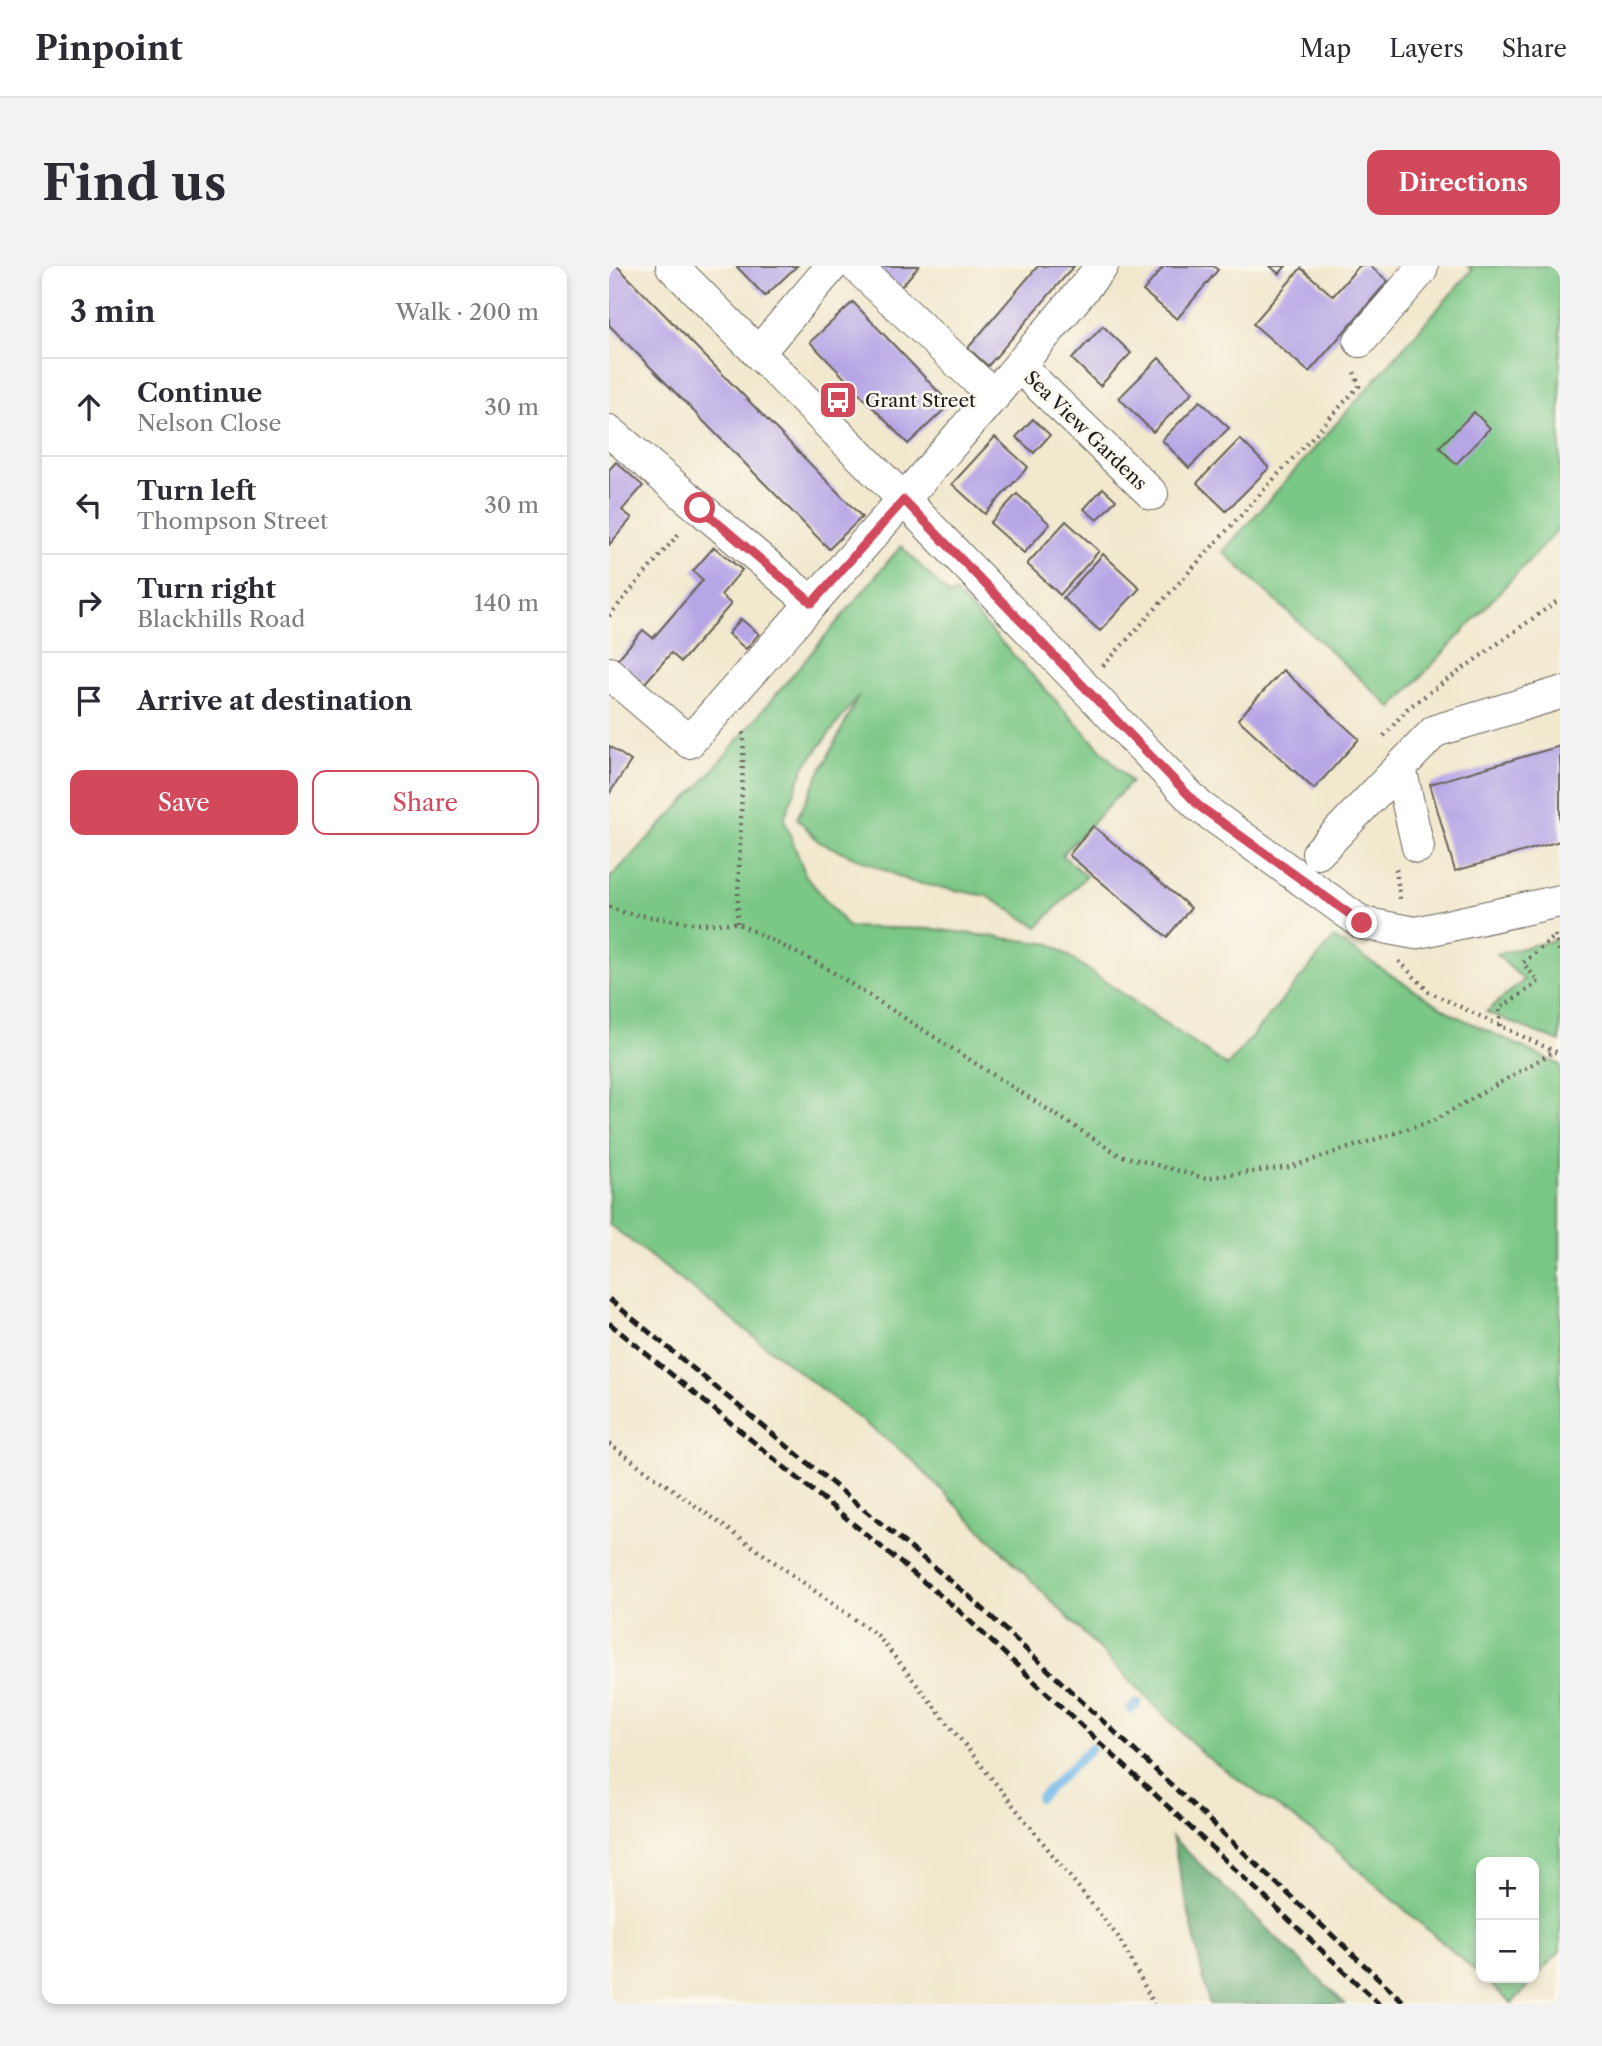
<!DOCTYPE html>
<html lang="en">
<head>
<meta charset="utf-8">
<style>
	:root { --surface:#fff; --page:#f2f2f3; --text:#2b2b33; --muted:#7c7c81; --line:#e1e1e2; --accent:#d1495b }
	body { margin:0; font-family:"Libre Caslon Text",serif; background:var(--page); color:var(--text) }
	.controls { position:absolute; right:21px; bottom:21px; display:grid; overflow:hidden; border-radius:14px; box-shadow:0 4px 10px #0003 }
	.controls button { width:63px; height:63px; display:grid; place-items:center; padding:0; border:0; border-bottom:2px solid var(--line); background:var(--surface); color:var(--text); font:35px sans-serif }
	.stop { position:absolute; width:21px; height:21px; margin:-16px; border:5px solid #d1495b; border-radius:50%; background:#fff }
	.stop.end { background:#d1495b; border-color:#fff; box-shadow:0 2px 7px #0008 }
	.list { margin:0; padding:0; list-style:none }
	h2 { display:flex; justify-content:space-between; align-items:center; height:91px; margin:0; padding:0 28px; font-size:30px }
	h2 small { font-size:23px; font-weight:400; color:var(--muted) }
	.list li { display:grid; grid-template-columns:46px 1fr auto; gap:21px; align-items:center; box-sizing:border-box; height:98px; padding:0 28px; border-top:2px solid var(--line) }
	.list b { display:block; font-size:26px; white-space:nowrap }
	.list p { margin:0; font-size:23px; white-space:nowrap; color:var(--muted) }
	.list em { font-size:23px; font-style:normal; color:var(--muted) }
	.actions { display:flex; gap:14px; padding:21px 28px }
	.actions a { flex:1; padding:16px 0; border:2px solid var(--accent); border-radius:14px; text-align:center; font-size:24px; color:var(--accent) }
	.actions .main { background:var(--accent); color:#fff }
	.icon { flex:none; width:38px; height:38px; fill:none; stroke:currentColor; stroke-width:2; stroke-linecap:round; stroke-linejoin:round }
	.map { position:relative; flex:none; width:951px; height:1738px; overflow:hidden; border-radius:14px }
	header { display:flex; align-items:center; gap:42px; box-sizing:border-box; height:98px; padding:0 35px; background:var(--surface); border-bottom:2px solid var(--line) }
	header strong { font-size:33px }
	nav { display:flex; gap:38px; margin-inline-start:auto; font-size:24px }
	.intro { display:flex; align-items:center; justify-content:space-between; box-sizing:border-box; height:168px; padding:0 42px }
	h1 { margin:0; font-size:49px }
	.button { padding:18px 32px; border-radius:14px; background:var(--accent); color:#fff; font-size:24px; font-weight:700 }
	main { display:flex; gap:42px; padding:0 42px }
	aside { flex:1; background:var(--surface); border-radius:14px; box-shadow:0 4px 10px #0003 }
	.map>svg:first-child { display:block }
	.green { fill:#7ac786; stroke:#4b7251; stroke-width:2 }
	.forest { fill:#63ac73; stroke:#406448; stroke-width:2 }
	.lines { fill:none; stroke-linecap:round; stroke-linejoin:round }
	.stream { stroke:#73b8ea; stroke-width:9 }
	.building { fill:#b7a6e6 }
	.minor-casing { stroke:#67635a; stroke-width:34 }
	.path { stroke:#67635a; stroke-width:4.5; stroke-dasharray:2 5; stroke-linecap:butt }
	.minor { stroke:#fff; stroke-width:32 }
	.rail { stroke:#1c1c1c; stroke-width:5; stroke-dasharray:10 5; stroke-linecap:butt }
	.route { stroke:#d1495b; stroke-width:9 }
	.labels { text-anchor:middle; stroke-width:5; stroke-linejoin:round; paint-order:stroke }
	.poi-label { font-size:19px; fill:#1c1c1c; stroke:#fbf7ec; text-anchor:start }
	.street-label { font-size:19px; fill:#1c1c1c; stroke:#fbf7ec }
</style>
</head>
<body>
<header>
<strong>Pinpoint</strong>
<nav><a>Map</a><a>Layers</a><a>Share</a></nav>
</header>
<div class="intro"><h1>Find us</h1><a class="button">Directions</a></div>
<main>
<aside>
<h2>3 min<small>Walk · 200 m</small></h2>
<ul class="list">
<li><svg class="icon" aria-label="ahead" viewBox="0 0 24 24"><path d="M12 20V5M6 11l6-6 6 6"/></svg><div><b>Continue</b><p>Nelson Close</p></div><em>30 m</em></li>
<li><svg class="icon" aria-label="left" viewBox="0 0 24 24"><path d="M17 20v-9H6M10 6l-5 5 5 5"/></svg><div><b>Turn left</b><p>Thompson Street</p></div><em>30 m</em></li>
<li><svg class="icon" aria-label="right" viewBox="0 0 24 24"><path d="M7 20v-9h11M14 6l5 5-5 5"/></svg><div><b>Turn right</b><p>Blackhills Road</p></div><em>140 m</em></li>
<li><svg class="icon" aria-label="arrive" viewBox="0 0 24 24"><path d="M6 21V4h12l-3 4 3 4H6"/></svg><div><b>Arrive at destination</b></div></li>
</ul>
<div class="actions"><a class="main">Save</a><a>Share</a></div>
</aside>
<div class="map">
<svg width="951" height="1738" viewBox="0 0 951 1738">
	<rect width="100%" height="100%" fill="#fbf7ec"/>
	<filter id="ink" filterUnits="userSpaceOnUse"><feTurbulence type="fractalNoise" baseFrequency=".0143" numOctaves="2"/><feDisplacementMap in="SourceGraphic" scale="14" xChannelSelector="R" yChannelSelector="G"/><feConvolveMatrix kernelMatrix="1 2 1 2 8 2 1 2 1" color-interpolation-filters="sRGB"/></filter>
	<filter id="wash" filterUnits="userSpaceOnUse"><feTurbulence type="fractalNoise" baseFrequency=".00686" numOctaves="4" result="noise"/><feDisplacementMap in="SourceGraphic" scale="28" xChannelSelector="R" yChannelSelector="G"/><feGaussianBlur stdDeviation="1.57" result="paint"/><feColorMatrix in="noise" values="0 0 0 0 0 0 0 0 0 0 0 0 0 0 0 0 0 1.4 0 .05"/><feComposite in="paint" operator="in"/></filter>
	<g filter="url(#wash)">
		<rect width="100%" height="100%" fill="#f1e8cd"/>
		<!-- green -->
		<g class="green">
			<polygon points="859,0 951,0 951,261 783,442 614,286 863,4"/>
			<polygon points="292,280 341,330 346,326 522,516 453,589 477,610 429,661 378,630 303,616 210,576 188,552 250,429 195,501 175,553 197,610 239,661 324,663 442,678 618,800 725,672 843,748 951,799 951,1685 903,1737 874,1712 925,1712 925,1596 872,1596 872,1710 719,1577 595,1489 301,1192 0,958 0,613 91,519"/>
			<polygon points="951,673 951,776 877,746 915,714 887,688"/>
		</g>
		<!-- forest -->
		<polygon class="forest" points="563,1571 736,1738 600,1738"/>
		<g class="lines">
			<!-- stream -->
			<g class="stream">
				<polyline points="522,1443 529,1437"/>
				<polyline points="431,1532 482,1482"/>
			</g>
		</g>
		<g id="blocks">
			<!-- building -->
			<g class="building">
				<polygon points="0,0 8,0 253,251 220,283 0,59"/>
				<polygon points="127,0 188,0 156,30"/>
				<polygon points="264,0 310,0 291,22"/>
				<polygon points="429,0 465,0 379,100 359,82"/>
				<polygon points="555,0 604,0 609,4 568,53 534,25"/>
				<polygon points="661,0 677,0 670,8"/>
				<polygon points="750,0 761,0 779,15 700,106 644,58 692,2 724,30"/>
				<polygon points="244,36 341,138 299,178 201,76"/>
				<polygon points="494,60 522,87 491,120 463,93"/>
				<polygon points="550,92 584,126 544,166 510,132"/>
				<polygon points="591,135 620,162 580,202 553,174"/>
				<polygon points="865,146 881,162 847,198 830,181"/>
				<polygon points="424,153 441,169 425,187 407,171"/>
				<polygon points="386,171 419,201 376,248 343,218"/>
				<polygon points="631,173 660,202 617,245 588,217"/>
				<polygon points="7,196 34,220 13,244 23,252 0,279 0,204"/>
				<polygon points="494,222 507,234 488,254 475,243"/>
				<polygon points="408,228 441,258 415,287 381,257"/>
				<polygon points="457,255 490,285 451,329 418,298"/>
				<polygon points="105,281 133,304 112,329 122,338 72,396 62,387 36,417 8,394 34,364 44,372 94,314 84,305"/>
				<polygon points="494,288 531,322 491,365 454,332"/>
				<polygon points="132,353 150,368 137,383 119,368"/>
				<polygon points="674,404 750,473 705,523 629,453"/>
				<polygon points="0,480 22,495 0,528"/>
				<polygon points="951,480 951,575 846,605 821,518"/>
				<polygon points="484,560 582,642 558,671 460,589"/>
			</g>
		</g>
	</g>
	<g filter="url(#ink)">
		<use href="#blocks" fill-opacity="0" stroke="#67635a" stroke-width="2"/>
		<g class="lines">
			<defs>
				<g id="minor">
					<polyline points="63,0 295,234 590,540 753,657 806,667 951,635"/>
					<polyline points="247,0 385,130"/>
					<polyline points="751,75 812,4 813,0"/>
					<polyline points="149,87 223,0"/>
					<polyline points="411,101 543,228"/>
					<polyline points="0,165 203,337"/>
					<path d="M0,407L80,476C219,318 360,163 493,0"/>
					<polyline points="791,502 809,581"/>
					<polyline points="709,587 826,465 951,427"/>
				</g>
			</defs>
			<!-- minor casing -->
			<use href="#minor" class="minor-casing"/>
			<!-- path -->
			<g class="path">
				<polyline points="0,350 72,265"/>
				<polyline points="494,400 750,120 744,103"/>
				<polyline points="775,470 799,442 951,333"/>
				<polyline points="787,603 791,633"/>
				<polyline points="0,641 16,647 89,658 128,657 214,700 510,889 596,912 681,901 826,854 946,785"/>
				<polyline points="128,657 135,469 131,463"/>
				<polyline points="946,669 951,688"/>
				<polyline points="790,695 820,726 951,788"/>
				<polyline points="892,760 890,743 930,716 914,697 946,670"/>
				<polyline points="0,1178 269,1370 510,1672 545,1738"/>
			</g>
			<!-- minor -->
			<use href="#minor" class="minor"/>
			<!-- rail -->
			<g class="rail">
				<polyline points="0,1033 361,1331 797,1738"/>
				<polyline points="0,1057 349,1344 770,1738"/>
			</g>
		</g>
	</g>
	<g class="lines" filter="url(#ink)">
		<!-- route -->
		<polyline class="route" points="91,242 203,337 295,234 590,540 753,657"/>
	</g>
	<!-- icons -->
	<defs>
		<symbol id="bus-square" viewBox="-11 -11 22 22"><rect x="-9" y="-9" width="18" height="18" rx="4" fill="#d1495b" stroke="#fbf7ec"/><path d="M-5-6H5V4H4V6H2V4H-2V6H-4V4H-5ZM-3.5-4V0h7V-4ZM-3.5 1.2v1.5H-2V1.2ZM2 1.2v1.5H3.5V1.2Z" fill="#fff"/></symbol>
	</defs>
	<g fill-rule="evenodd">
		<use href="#bus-square" x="207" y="112" width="44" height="44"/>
	</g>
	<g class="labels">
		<!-- poi labels -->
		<g class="poi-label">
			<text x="256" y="141">Grant Street</text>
		</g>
		<!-- street labels -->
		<g class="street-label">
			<text transform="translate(477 164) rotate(44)" y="7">Sea View Gardens</text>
		</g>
	</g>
</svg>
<div class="controls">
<button>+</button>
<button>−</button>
</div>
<div class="stop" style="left:91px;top:242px"></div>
<div class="stop end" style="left:753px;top:657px"></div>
</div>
</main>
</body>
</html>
